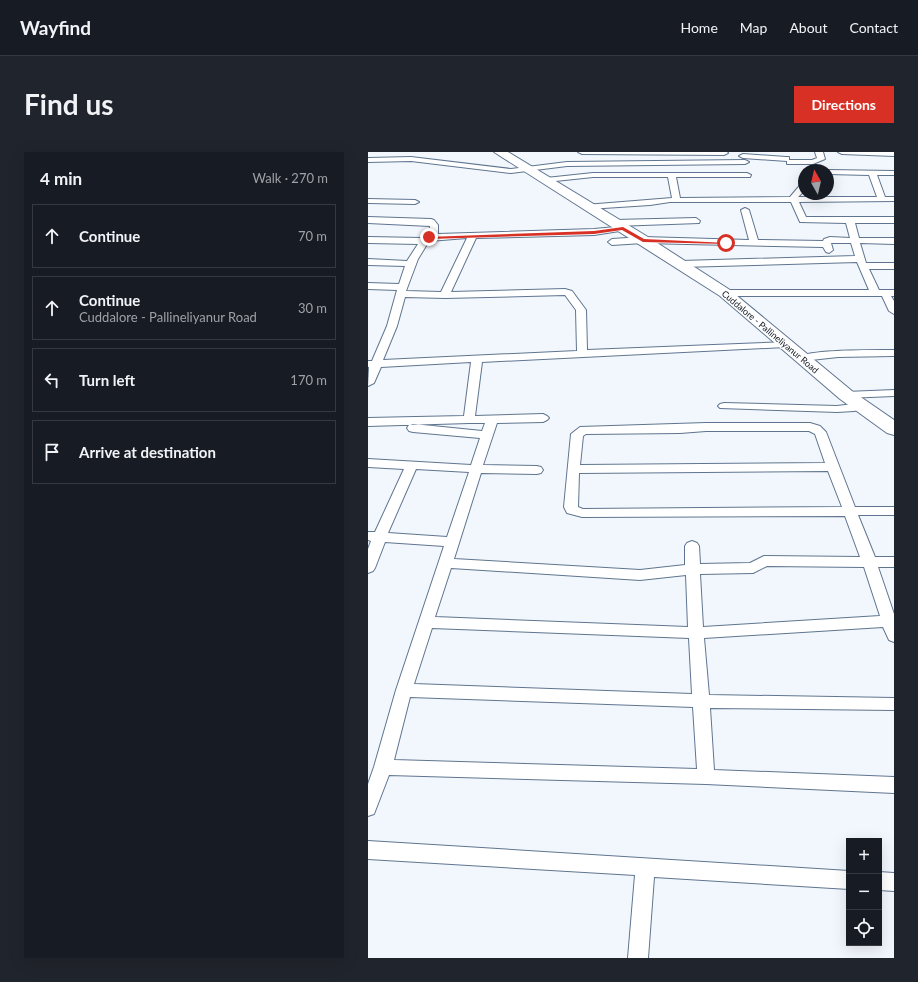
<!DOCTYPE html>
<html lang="en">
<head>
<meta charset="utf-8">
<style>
	:root { --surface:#171b24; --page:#20242c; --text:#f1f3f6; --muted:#9ea1a6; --line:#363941; --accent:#d93025 }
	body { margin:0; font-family:Lato,sans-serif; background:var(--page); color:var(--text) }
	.controls { position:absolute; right:12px; bottom:12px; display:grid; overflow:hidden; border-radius:0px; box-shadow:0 4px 16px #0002 }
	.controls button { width:36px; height:36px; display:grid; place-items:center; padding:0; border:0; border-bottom:1px solid var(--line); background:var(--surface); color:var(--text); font:20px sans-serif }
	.compass { position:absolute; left:430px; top:12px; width:36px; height:36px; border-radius:50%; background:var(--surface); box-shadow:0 4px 16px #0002; rotate:352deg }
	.stop { position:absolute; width:12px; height:12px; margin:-9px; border:3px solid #d93025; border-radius:50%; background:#fff }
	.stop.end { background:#d93025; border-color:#fff; box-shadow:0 1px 4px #0008 }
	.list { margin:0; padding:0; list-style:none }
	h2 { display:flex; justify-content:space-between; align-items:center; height:52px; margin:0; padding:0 16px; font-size:17px }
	h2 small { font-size:13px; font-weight:400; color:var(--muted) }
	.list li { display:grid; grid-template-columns:26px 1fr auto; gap:12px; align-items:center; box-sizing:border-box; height:64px; margin:0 8px 8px; padding:0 8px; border:1px solid var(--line); border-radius:0px }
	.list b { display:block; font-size:15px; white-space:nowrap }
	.list p { margin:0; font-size:13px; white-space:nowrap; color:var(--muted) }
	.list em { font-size:13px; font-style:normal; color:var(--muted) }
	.icon { flex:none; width:22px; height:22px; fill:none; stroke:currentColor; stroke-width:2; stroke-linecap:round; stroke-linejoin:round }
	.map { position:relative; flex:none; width:526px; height:806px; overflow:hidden; border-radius:0px }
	header { display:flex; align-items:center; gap:24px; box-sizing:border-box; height:56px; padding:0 20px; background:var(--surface); border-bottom:1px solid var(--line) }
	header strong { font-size:19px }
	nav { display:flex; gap:22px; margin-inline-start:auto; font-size:14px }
	.intro { display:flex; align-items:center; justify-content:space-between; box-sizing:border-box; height:96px; padding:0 24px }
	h1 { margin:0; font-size:28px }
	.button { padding:10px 18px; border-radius:0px; background:var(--accent); color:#fff; font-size:14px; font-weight:700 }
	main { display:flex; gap:24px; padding:0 24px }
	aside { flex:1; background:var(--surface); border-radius:0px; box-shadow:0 4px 16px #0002 }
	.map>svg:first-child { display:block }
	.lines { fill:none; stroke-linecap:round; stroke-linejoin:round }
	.minor-casing { stroke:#5f758f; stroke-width:2 }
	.primary-casing { stroke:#5f758f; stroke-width:2 }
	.minor { fill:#fff; fill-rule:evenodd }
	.primary { fill:#fff; fill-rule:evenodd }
	.route { fill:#d93025 }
	.labels { text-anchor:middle; stroke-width:3; stroke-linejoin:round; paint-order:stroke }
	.far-street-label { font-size:9px; fill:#0d151f; stroke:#fff }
</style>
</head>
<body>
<header>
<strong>Wayfind</strong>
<nav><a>Home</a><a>Map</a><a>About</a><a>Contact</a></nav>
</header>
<div class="intro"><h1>Find us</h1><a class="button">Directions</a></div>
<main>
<aside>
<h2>4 min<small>Walk · 270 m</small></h2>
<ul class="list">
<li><svg class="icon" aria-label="ahead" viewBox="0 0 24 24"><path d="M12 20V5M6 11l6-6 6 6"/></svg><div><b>Continue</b></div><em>70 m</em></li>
<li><svg class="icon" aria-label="ahead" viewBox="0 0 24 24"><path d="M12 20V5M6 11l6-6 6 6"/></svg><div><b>Continue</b><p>Cuddalore - Pallineliyanur Road</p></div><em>30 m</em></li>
<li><svg class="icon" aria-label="left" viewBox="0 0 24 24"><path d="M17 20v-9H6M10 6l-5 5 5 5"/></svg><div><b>Turn left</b></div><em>170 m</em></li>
<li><svg class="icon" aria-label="arrive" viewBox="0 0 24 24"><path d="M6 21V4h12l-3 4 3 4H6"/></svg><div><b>Arrive at destination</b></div></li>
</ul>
</aside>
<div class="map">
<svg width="526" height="806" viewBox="0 0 526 806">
	<rect width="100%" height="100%" fill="#f2f7fd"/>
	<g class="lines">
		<defs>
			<g id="minor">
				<polygon points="210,0 359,0 360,1 356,3 214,2"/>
				<polygon points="447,0 455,0 457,7 445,12 419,12 419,9 375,6 371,4 375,2 418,5 421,5 421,8 444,8 449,6"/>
				<polygon points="470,0 526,0 526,4 474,2"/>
				<polygon points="43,5 143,17 199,10 377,8 381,10 377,12 199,14 143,21 43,9 0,10 0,6"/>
				<polygon points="459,18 526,19 526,23 509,23 517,45 526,45 526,49 431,50 438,65 526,65 526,71 487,71 491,86 526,86 526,92 492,91 498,111 526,111 526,117 501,117 511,138 526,138 526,144 523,144 526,149 526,162 521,159 514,144 357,144 352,141 357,138 501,138 489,110 313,115 308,112 313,109 487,104 483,91 463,91 465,98 461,101 458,100 455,95 275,91 244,93 240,90 244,87 275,85 381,88 373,58 377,56 381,58 390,88 455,89 456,87 462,85 482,86 478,71 432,70 423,50 302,50 282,53 220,57 216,55 217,53 304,46 300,25 225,25 178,30 174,28 178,26 225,21 379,21 383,23 382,25 308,25 312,46 422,45 433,32 436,32 436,39 430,45 509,45 501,23 460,22"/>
				<polygon points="0,47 47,48 51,50 47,52 0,51"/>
				<path d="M0,65L63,67L66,68L70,73V82L226,77L258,74L259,76L258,78L226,83L108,86L83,140L197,137L204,139L218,158L219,198L421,190L422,192L417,195L114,210L107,264L175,262L179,264L181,266L179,268L175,270L129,271L115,313L169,314L173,315L175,318L173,321L169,322L113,321L86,407L272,418L317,413V394L319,391L324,389L329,391L331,394L332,412L382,411L396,404L492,405L477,364L214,365L199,361L196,355L203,282L212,275L338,271H442L452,274L458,280L487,355H526V363H490L507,405H526V415H510L526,462V490L521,488L515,475L336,486L341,543L526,546V558L342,556L346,618L526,625V641L338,632L21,623L6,662L0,664V632L6,615L28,538L76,394L17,390L7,416L5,419L0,421V397L3,389L0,388V380H7L36,317L0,315V307L103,313L112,286L45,280L41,279L39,276L41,273L45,272L114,279L117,271H101L0,274V266L96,264L103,210L13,215L6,231L0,234L1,215H0V209H4L19,174L29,138L0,137V131L31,132L37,114L0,113V107L39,109L50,92L0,91V85L54,86L61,83L62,74L0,71ZM99,86L73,140L38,139L50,107L61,89ZM197,143L208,158L209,199L15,208L29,174L37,145L77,146ZM338,279H441L447,282L457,311L212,313L215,284L218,282L312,281ZM48,317L101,320L79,385L20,381ZM460,319L474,355L215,357L210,355L211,321ZM399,414L496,415L512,464L335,475L332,422L385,421ZM83,416L272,428L318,423L320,475L67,465ZM64,476L321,486L324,542L46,532ZM42,545L325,555L329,617L26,608Z"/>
				<polygon points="328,66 332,69 331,71 247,74 243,71 247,68"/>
				<path d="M526,198V204L470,205L434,209L429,206C436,197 511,198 526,198Z"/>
				<polygon points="526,238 526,244 478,246 474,245 472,243 474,241 478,240"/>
				<polygon points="356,251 469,254 493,251 497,252 499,254 497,256 486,259 469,260 352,256 350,254 352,252"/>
				<polygon points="0,689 481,719 481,737 286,725 280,806 260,806 267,723 0,707"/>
				<polygon points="511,720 526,721 526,739 511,738"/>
			</g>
			<polygon id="primary" points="126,0 140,0 280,85 362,138 484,239 526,268 526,283 519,281 472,247 352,144"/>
		</defs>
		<!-- minor casing -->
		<use href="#minor" class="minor-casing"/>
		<!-- primary casing -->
		<use href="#primary" class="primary-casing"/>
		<!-- minor -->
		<use href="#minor" class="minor"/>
		<!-- primary -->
		<use href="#primary" class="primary"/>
	</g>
	<!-- route -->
	<polygon class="route" points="255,75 276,87 360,91 358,92 275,90 254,78 226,82 61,87 59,85 226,79"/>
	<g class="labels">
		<!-- far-street labels -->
		<g class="far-street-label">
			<text transform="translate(402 180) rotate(40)" y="3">Cuddalore - Pallineliyanur Road</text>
		</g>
	</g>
</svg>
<div class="controls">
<button>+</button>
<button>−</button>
<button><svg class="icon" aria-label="locate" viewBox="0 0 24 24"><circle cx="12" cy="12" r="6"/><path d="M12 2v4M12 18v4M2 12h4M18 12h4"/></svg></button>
</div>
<svg class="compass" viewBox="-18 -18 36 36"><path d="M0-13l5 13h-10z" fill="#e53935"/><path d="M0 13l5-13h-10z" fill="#9ea1a6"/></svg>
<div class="stop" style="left:358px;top:91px"></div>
<div class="stop end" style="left:61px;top:85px"></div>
</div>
</main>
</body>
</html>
